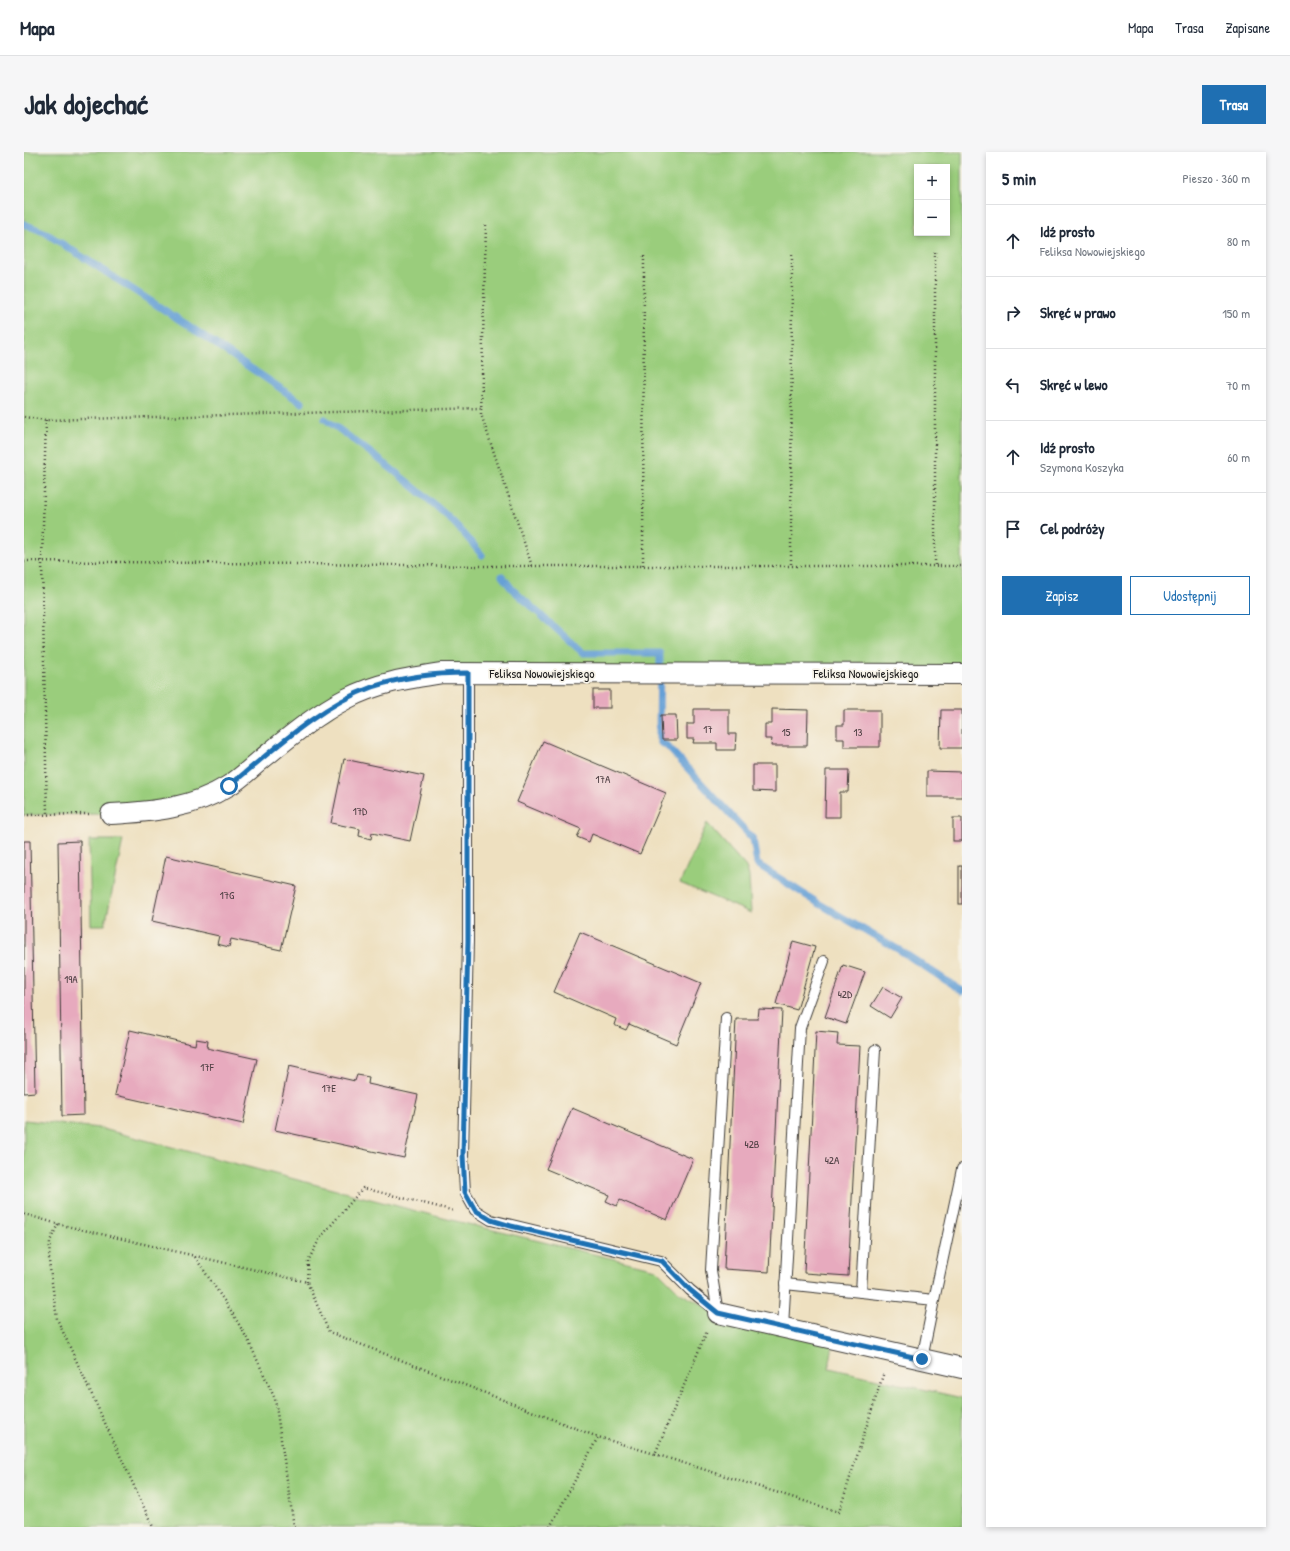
<!DOCTYPE html>
<html lang="pl">
<head>
<meta charset="utf-8">
<style>
	:root { --surface:#fff; --page:#f6f6f7; --text:#1f2937; --muted:#747a83; --line:#e0e1e3; --accent:#1f6fb2 }
	body { margin:0; font-family:"Patrick Hand",sans-serif; background:var(--page); color:var(--text) }
	.controls { position:absolute; right:12px; top:12px; display:grid; overflow:hidden; border-radius:0px; box-shadow:0 2px 6px #0003 }
	.controls button { width:36px; height:36px; display:grid; place-items:center; padding:0; border:0; border-bottom:1px solid var(--line); background:var(--surface); color:var(--text); font:20px sans-serif }
	.stop { position:absolute; width:12px; height:12px; margin:-9px; border:3px solid #1f6fb2; border-radius:50%; background:#fff }
	.stop.end { background:#1f6fb2; border-color:#fff; box-shadow:0 1px 4px #0008 }
	.list { margin:0; padding:0; list-style:none }
	h2 { display:flex; justify-content:space-between; align-items:center; height:52px; margin:0; padding:0 16px; font-size:17px }
	h2 small { font-size:13px; font-weight:400; color:var(--muted) }
	.list li { display:grid; grid-template-columns:26px 1fr auto; gap:12px; align-items:center; box-sizing:border-box; height:72px; padding:0 16px; border-top:1px solid var(--line) }
	.list b { display:block; font-size:15px; white-space:nowrap }
	.list p { margin:0; font-size:13px; white-space:nowrap; color:var(--muted) }
	.list em { font-size:13px; font-style:normal; color:var(--muted) }
	.actions { display:flex; gap:8px; padding:12px 16px }
	.actions a { flex:1; padding:9px 0; border:1px solid var(--accent); border-radius:0px; text-align:center; font-size:14px; color:var(--accent) }
	.actions .main { background:var(--accent); color:#fff }
	.icon { flex:none; width:22px; height:22px; fill:none; stroke:currentColor; stroke-width:2; stroke-linecap:round; stroke-linejoin:round }
	.map { position:relative; flex:none; width:938px; height:1375px; overflow:hidden; border-radius:0px }
	header { display:flex; align-items:center; gap:24px; box-sizing:border-box; height:56px; padding:0 20px; background:var(--surface); border-bottom:1px solid var(--line) }
	header strong { font-size:19px }
	nav { display:flex; gap:22px; margin-inline-start:auto; font-size:14px }
	.intro { display:flex; align-items:center; justify-content:space-between; box-sizing:border-box; height:96px; padding:0 24px }
	h1 { margin:0; font-size:28px }
	.button { padding:10px 18px; border-radius:0px; background:var(--accent); color:#fff; font-size:14px; font-weight:700 }
	main { display:flex; gap:24px; padding:0 24px }
	aside { flex:1; background:var(--surface); border-radius:0px; box-shadow:0 2px 6px #0003 }
	.map>svg:first-child { display:block }
	.green { fill:#9acd7c; stroke:#5b744c; fill-rule:evenodd }
	.lines { fill:none; stroke-linecap:round; stroke-linejoin:round }
	.stream { stroke:#66a0d6; stroke-width:7 }
	.building { fill:#e7aabe }
	.service-casing { stroke:#3c3935; stroke-width:12 }
	.minor-casing { stroke:#3c3935; stroke-width:22 }
	.path { stroke:#3c3935; stroke-width:2.5; stroke-dasharray:1 3; stroke-linecap:butt }
	.service { stroke:#fff; stroke-width:10 }
	.minor { stroke:#fff; stroke-width:20 }
	.route { stroke:#1f6fb2; stroke-width:5 }
	.labels { text-anchor:middle; stroke-width:3.5; stroke-linejoin:round; paint-order:stroke }
	.number-label { font-size:11px; fill:#4f4044 }
	.street-label { font-size:13px; fill:#1c1c1c; stroke:#f7f3e8 }
</style>
</head>
<body>
<header>
<strong>Mapa</strong>
<nav><a>Mapa</a><a>Trasa</a><a>Zapisane</a></nav>
</header>
<div class="intro"><h1>Jak dojechać</h1><a class="button">Trasa</a></div>
<main>
<div class="map">
<svg width="938" height="1375" viewBox="0 0 938 1375">
	<rect width="100%" height="100%" fill="#f7f3e8"/>
	<filter id="ink" filterUnits="userSpaceOnUse"><feTurbulence type="fractalNoise" baseFrequency=".025" numOctaves="2"/><feDisplacementMap in="SourceGraphic" scale="8" xChannelSelector="R" yChannelSelector="G"/><feConvolveMatrix kernelMatrix="1 2 1 2 8 2 1 2 1" color-interpolation-filters="sRGB"/></filter>
	<filter id="wash" filterUnits="userSpaceOnUse"><feTurbulence type="fractalNoise" baseFrequency=".012" numOctaves="4" result="noise"/><feDisplacementMap in="SourceGraphic" scale="16" xChannelSelector="R" yChannelSelector="G"/><feGaussianBlur stdDeviation="0.9" result="paint"/><feColorMatrix in="noise" values="0 0 0 0 0 0 0 0 0 0 0 0 0 0 0 0 0 1.4 0 .05"/><feComposite in="paint" operator="in"/></filter>
	<g filter="url(#wash)">
		<rect width="100%" height="100%" fill="#eee0c0"/>
		<!-- green -->
		<g class="green">
			<path d="M0,0H938V522L444,521L348,535L205,634L87,662L0,663ZM893,15H923V81H893Z"/>
			<polygon points="683,671 722,715 725,724 727,761 656,731"/>
			<polygon points="65,688 99,688 81,773 67,773"/>
			<polygon points="0,968 75,976 419,1066 632,1117 656,1141 694,1161 810,1187 805,1216 938,1246 938,1375 0,1375"/>
		</g>
		<g class="lines">
			<!-- stream -->
			<g class="stream">
				<polyline points="0,72 20,80 165,174 278,251"/>
				<path d="M301,267C344,298 385,329 423,364C436,376 447,390 458,403"/>
				<polyline points="478,424 488,437 559,501 636,501 635,586 637,591 642,593 729,687 733,712 794,751 877,799 938,839"/>
			</g>
		</g>
		<g id="blocks">
			<!-- building -->
			<g class="building">
				<rect x="569" y="538" width="17" height="18"/>
				<polygon points="670,557 705,557 705,582 712,582 711,598 693,598 693,591 669,591 670,587 663,587 663,572 670,572"/>
				<polygon points="748,557 784,558 783,594 747,594 748,587 741,587 741,572 748,572"/>
				<polygon points="820,558 856,558 856,595 820,595 820,587 813,587 813,573 820,573"/>
				<polygon points="917,558 938,558 938,596 916,596"/>
				<polygon points="637,563 652,563 653,588 638,588"/>
				<polygon points="519,589 642,641 616,702 568,682 565,690 553,685 557,677 493,650"/>
				<polygon points="320,607 400,624 386,689 348,681 347,687 335,684 336,677 307,671"/>
				<polygon points="729,613 751,613 751,640 729,639"/>
				<polygon points="802,618 825,618 824,640 816,640 816,665 801,665"/>
				<polygon points="903,619 938,620 938,645 903,645"/>
				<rect x="929" y="666" width="9" height="23"/>
				<polygon points="0,689 6,689 11,940 0,941"/>
				<polygon points="56,689 60,963 38,964 34,690"/>
				<polygon points="142,704 272,734 257,798 207,787 205,795 193,792 195,784 128,769"/>
				<rect x="935" y="714" width="3" height="38"/>
				<polygon points="556,780 677,831 652,892 605,872 602,878 590,873 592,867 530,840"/>
				<polygon points="769,789 791,795 773,858 752,852"/>
				<polygon points="819,813 841,820 822,872 801,865"/>
				<polygon points="859,835 878,846 866,866 847,854"/>
				<polygon points="735,857 758,858 745,1120 700,1117 712,867 734,867"/>
				<polygon points="106,878 171,893 172,887 184,889 183,896 233,907 219,972 91,943"/>
				<polygon points="792,879 814,881 813,893 836,894 824,1124 780,1121"/>
				<polygon points="265,914 331,929 333,923 345,925 344,932 394,943 380,1006 251,978"/>
				<polygon points="548,956 669,1007 643,1068 596,1048 593,1054 582,1049 585,1043 522,1017"/>
			</g>
		</g>
	</g>
	<g filter="url(#ink)">
		<use href="#blocks" fill-opacity="0" stroke="#3c3935" stroke-width="1"/>
		<g class="lines">
			<defs>
				<g id="service">
					<polyline points="444,521 444,789 439,1003 441,1040 451,1058 467,1068 637,1109 666,1138 694,1161"/>
					<polyline points="761,1132 837,1140 851,898"/>
					<polyline points="837,1140 910,1148 898,1207"/>
					<polyline points="910,1148 938,1017"/>
					<polyline points="694,1161 687,1118 702,866"/>
					<polyline points="759,1175 776,876 800,809"/>
				</g>
				<g id="minor">
					<path d="M87,662C128,660 169,656 204,634C216,627 227,616 238,607C264,586 291,563 322,547C352,531 385,526 418,521L938,522"/>
					<polyline points="694,1161 938,1216"/>
				</g>
			</defs>
			<!-- service casing -->
			<use href="#service" class="service-casing"/>
			<!-- minor casing -->
			<use href="#minor" class="minor-casing"/>
			<!-- path -->
			<g class="path">
				<polyline points="462,73 457,262 508,414"/>
				<polyline points="0,265 22,268 457,256"/>
				<polyline points="22,268 18,409 23,662"/>
				<polyline points="0,409 463,414 938,414"/>
				<polyline points="767,412 768,102"/>
				<polyline points="619,413 620,103"/>
				<polyline points="911,413 911,98"/>
				<polyline points="0,663 65,662"/>
				<polyline points="0,1062 34,1072 283,1130 305,1180 574,1285"/>
				<polyline points="34,1072 26,1089 25,1109 33,1167 129,1375"/>
				<polyline points="171,1105 209,1162 225,1190 251,1247 270,1375"/>
				<polyline points="283,1130 284,1109 296,1086 339,1036 431,1059"/>
				<polyline points="631,1302 815,1360 860,1220"/>
				<polyline points="526,1375 574,1285 631,1302 683,1179"/>
			</g>
			<!-- service -->
			<use href="#service" class="service"/>
			<!-- minor -->
			<use href="#minor" class="minor"/>
		</g>
	</g>
	<g class="lines" filter="url(#ink)">
		<!-- route -->
		<path class="route" d="M205,634C248,599 295,554 348,535C378,525 412,521 444,521V789L439,1003L441,1040L451,1058L467,1068L487,1074L638,1109L666,1138L694,1161L898,1207"/>
	</g>
	<g class="labels">
		<!-- number labels -->
		<g class="number-label">
			<text x="684" y="581">17</text>
			<text x="762" y="584">15</text>
			<text x="834" y="584">13</text>
			<text x="579" y="631">17A</text>
			<text x="336" y="663">17D</text>
			<text x="203" y="747">17G</text>
			<text x="47" y="831">19A</text>
			<text x="821" y="846">42D</text>
			<text x="183" y="919">17F</text>
			<text x="305" y="940">17E</text>
			<text x="728" y="996">42B</text>
			<text x="808" y="1012">42A</text>
		</g>
		<!-- street labels -->
		<g class="street-label">
			<text x="518" y="526">Feliksa Nowowiejskiego</text>
			<text x="842" y="526">Feliksa Nowowiejskiego</text>
		</g>
	</g>
</svg>
<div class="controls">
<button>+</button>
<button>−</button>
</div>
<div class="stop" style="left:205px;top:634px"></div>
<div class="stop end" style="left:898px;top:1207px"></div>
</div>
<aside>
<h2>5 min<small>Pieszo · 360 m</small></h2>
<ul class="list">
<li><svg class="icon" aria-label="ahead" viewBox="0 0 24 24"><path d="M12 20V5M6 11l6-6 6 6"/></svg><div><b>Idź prosto</b><p>Feliksa Nowowiejskiego</p></div><em>80 m</em></li>
<li><svg class="icon" aria-label="right" viewBox="0 0 24 24"><path d="M7 20v-9h11M14 6l5 5-5 5"/></svg><div><b>Skręć w prawo</b></div><em>150 m</em></li>
<li><svg class="icon" aria-label="left" viewBox="0 0 24 24"><path d="M17 20v-9H6M10 6l-5 5 5 5"/></svg><div><b>Skręć w lewo</b></div><em>70 m</em></li>
<li><svg class="icon" aria-label="ahead" viewBox="0 0 24 24"><path d="M12 20V5M6 11l6-6 6 6"/></svg><div><b>Idź prosto</b><p>Szymona Koszyka</p></div><em>60 m</em></li>
<li><svg class="icon" aria-label="arrive" viewBox="0 0 24 24"><path d="M6 21V4h12l-3 4 3 4H6"/></svg><div><b>Cel podróży</b></div></li>
</ul>
<div class="actions"><a class="main">Zapisz</a><a>Udostępnij</a></div>
</aside>
</main>
</body>
</html>
